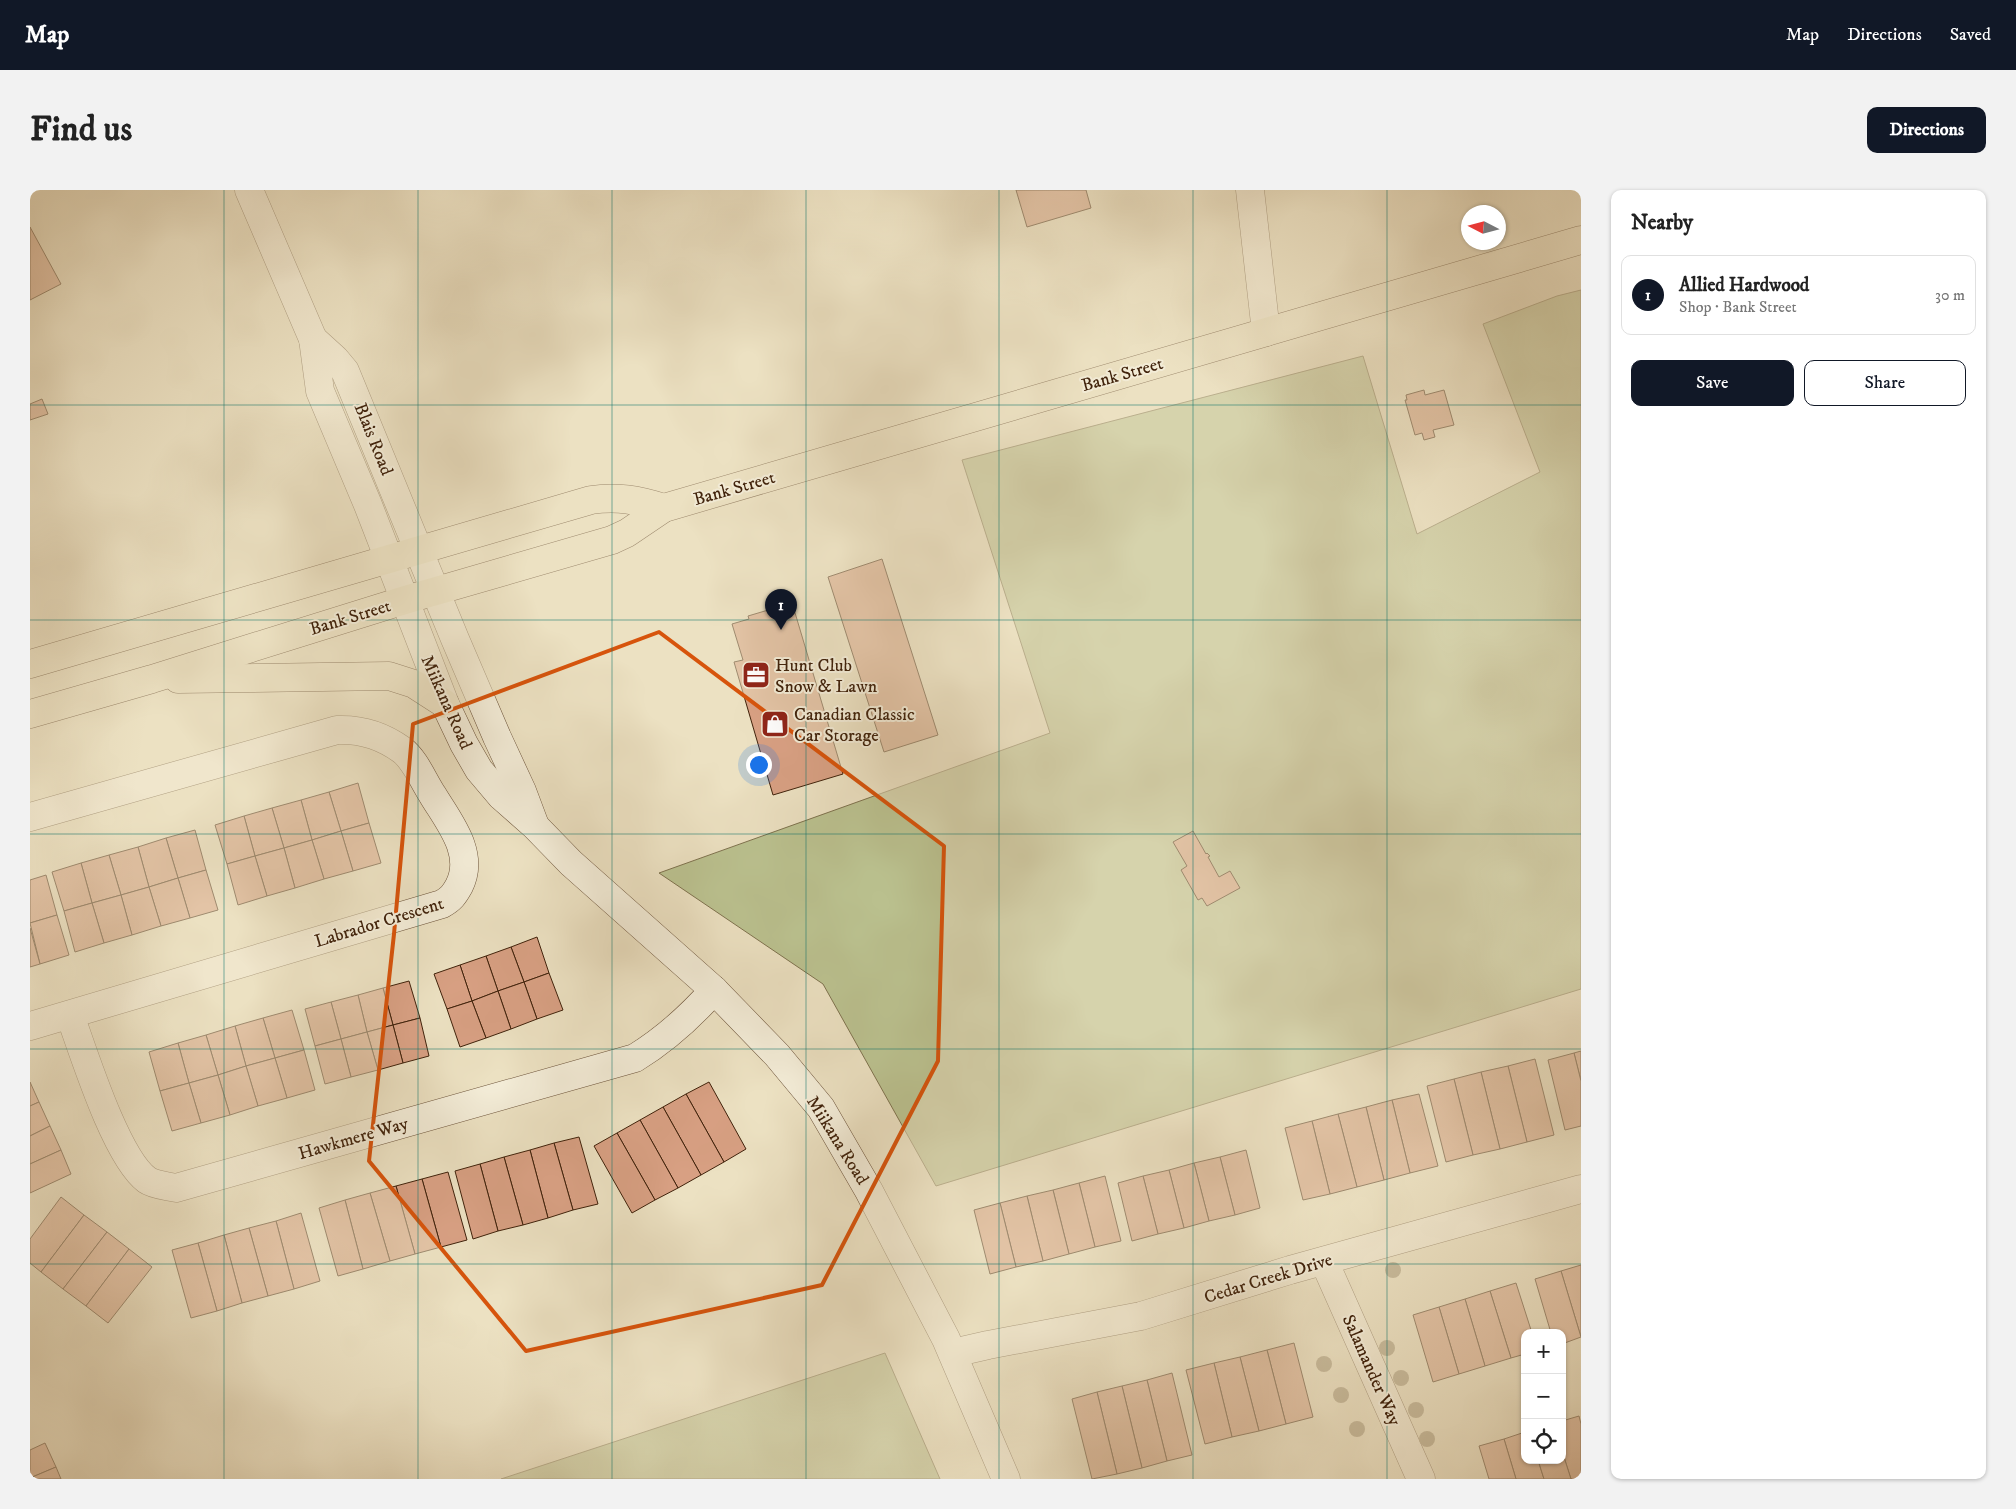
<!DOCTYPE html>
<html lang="en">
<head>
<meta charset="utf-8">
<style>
	:root { --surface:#fff; --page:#f2f2f2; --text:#222; --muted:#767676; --line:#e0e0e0; --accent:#111827 }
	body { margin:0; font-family:"IM FELL DW Pica",serif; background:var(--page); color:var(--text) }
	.controls { position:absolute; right:15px; bottom:15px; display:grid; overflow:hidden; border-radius:10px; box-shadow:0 1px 4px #0004 }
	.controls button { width:45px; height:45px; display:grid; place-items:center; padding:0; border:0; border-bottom:1px solid var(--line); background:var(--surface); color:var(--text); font:25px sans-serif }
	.compass { position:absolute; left:1431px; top:15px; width:45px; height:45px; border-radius:50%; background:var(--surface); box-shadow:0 1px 4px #0004; rotate:276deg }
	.you { position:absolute; left:728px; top:574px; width:18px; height:18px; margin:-12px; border:4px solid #fff; border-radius:50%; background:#1a73e8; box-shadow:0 0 0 8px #1a73e833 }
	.badge { display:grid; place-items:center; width:32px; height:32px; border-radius:50%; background:var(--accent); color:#fff; font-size:16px; font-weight:700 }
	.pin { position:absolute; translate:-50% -41px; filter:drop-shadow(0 1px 2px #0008) }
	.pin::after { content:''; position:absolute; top:26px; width:18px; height:15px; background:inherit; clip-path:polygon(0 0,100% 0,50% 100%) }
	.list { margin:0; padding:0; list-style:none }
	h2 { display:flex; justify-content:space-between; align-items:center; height:65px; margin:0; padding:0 20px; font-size:21px }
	h2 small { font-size:16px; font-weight:400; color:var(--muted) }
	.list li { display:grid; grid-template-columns:32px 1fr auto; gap:15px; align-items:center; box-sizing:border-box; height:80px; margin:0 10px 10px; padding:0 10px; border:1px solid var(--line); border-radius:10px }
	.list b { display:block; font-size:19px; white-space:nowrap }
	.list p { margin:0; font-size:16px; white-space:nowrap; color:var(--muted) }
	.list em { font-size:16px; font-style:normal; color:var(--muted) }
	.actions { display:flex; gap:10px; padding:15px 20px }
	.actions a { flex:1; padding:11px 0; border:1px solid var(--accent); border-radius:10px; text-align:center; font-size:18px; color:var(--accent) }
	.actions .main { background:var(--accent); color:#fff }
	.icon { flex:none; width:28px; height:28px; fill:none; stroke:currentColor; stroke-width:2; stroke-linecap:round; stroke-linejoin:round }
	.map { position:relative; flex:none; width:1551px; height:1289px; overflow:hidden; border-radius:10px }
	header { display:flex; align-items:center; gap:30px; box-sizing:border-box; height:70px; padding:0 25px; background:var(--accent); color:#fff }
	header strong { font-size:24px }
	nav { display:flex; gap:28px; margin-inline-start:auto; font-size:18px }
	.intro { display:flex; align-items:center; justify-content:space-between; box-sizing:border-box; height:120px; padding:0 30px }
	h1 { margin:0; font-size:35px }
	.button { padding:12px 22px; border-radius:10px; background:var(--accent); color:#fff; font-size:18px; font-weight:700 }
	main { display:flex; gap:30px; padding:0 30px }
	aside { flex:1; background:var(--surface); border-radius:10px; box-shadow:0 1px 4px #0004 }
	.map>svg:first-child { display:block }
	.green { fill:#bbc290; stroke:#7e724e }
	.building { fill:#d8a083; stroke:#40220b }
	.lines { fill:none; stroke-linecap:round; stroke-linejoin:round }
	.minor-casing { stroke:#6b5239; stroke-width:29 }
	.major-casing { stroke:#40220b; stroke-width:29 }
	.minor { stroke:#f3ecd7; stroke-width:28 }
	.major { stroke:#ece1c2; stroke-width:28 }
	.tree { fill:#9e8e70 }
	.marked { fill:none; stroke:#d7540c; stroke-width:4; stroke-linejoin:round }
	.grid { fill:none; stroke:#0f766e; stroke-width:1; stroke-opacity:0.55 }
	.labels { text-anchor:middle; stroke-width:4; stroke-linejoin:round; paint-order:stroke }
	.street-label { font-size:18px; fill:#40220b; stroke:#f3ecd7 }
	.poi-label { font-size:18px; fill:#40220b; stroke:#f3ecd7; text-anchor:start }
</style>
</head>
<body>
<header>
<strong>Map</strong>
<nav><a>Map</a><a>Directions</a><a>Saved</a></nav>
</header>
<div class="intro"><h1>Find us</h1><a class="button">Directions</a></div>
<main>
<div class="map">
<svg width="1551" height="1289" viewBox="0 0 1551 1289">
	<rect width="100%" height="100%" fill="#ece1c2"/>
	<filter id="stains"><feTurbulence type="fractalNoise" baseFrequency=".004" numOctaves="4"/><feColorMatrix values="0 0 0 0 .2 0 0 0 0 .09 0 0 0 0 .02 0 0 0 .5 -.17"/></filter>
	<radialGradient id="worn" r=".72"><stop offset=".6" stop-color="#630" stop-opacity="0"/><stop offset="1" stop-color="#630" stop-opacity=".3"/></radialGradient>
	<!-- green -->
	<g class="green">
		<polygon points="1551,100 1551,799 906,996 793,794 629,683 1020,543 932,270 1333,166 1387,344 1510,282 1453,134 1527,106"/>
		<polygon points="855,1163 910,1289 471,1289"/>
	</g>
	<!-- building -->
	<g class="building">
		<polygon points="986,0 1056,0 1061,18 997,37"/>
		<polygon points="0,37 31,94 0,110"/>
		<polygon points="1394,200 1395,205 1414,200 1424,235 1403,240 1405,247 1394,250 1392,243 1385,245 1375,210 1377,210 1376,205"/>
		<polygon points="12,209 18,224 0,230 0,214"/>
		<polygon points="852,369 908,545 854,562 798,387"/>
		<polygon points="763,416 813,584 743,605 704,472 713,470 702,434 719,429 718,426 745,418 746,421"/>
		<polygon points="328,593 339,633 311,641 299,602"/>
		<polygon points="299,602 311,641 282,650 271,610"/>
		<polygon points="271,610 282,650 254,658 242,618"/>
		<polygon points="242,618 254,658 225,666 214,626"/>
		<polygon points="214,626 225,666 197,674 185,635"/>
		<polygon points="339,633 351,673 323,681 311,641"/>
		<polygon points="165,640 176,680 148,688 136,648"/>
		<polygon points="311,641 323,681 294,689 282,650"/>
		<polygon points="1163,641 1176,664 1177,663 1180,666 1178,667 1189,687 1200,681 1210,698 1177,716 1172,708 1168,710 1151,680 1157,676 1143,652"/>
		<polygon points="136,648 148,688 119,697 108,657"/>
		<polygon points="282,650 294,689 265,698 254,658"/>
		<polygon points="108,657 119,697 91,705 79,665"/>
		<polygon points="254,658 265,698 237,706 225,666"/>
		<polygon points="79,665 91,705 62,713 51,673"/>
		<polygon points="225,666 237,706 208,715 197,674"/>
		<polygon points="51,673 62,713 34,721 22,682"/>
		<polygon points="176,680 188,720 160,728 148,688"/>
		<polygon points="16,685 27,725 0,733 0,690"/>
		<polygon points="148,688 160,728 131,736 119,697"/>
		<polygon points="119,697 131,736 102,745 91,705"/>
		<polygon points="91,705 102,745 74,753 62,713"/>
		<polygon points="62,713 74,753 45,762 34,721"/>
		<polygon points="27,725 39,765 10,774 0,733"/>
		<polygon points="0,738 10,774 0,777"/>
		<polygon points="507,747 519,783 494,792 481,757"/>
		<polygon points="481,757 494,792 468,801 456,766"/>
		<polygon points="456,766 468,801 442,811 430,775"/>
		<polygon points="430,775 442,811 417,819 404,784"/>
		<polygon points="519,783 533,820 507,829 494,792"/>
		<polygon points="379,791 390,828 363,835 353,798"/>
		<polygon points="494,792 507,829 481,839 468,801"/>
		<polygon points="353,798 363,835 337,842 328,805"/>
		<polygon points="468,801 481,839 456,848 442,811"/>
		<polygon points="328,805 337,842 311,849 301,812"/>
		<polygon points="442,811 456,848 430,857 417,819"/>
		<polygon points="301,812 311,849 285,856 275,819"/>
		<polygon points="262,820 274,860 245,868 233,828"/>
		<polygon points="233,828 245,868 216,876 205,836"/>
		<polygon points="390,828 399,866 373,873 363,835"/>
		<polygon points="363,835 373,873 348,880 337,842"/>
		<polygon points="205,836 216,876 188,885 176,845"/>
		<polygon points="337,842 348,880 321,887 311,849"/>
		<polygon points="176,845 188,885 159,893 148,853"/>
		<polygon points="311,849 321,887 295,894 285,856"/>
		<polygon points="148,853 159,893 130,901 119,862"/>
		<polygon points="274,860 285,900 257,908 245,868"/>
		<polygon points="1551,861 1551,891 1544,863"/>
		<polygon points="1544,863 1551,891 1551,936 1535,940 1518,870"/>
		<polygon points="245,868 257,908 228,916 216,876"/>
		<polygon points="1505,869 1524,945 1497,952 1478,876"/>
		<polygon points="216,876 228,916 200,925 188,885"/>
		<polygon points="1478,876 1497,952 1470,959 1451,882"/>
		<polygon points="1451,882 1470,959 1443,965 1424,889"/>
		<polygon points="188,885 200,925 171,933 159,893"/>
		<polygon points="1424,889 1443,965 1416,972 1397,896"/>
		<polygon points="0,892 9,912 0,916"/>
		<polygon points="679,892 716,959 694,972 656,904"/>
		<polygon points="159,893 171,933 142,941 130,901"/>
		<polygon points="656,904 694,972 671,985 633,917"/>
		<polygon points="1389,904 1408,976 1380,983 1362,910"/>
		<polygon points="1362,910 1380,983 1354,990 1336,917"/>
		<polygon points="9,912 20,936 0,946 0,916"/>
		<polygon points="633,917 671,985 648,998 610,930"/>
		<polygon points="1336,917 1354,990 1327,997 1308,924"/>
		<polygon points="1308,924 1327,997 1300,1004 1282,931"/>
		<polygon points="610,930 648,998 625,1010 587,943"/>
		<polygon points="1282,931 1300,1004 1273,1010 1255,938"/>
		<polygon points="20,936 31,960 0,974 0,946"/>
		<polygon points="587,943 625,1010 602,1023 564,956"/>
		<polygon points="549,947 568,1014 543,1020 524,953"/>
		<polygon points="524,953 543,1020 518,1028 500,960"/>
		<polygon points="31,960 41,984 0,1003 0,974"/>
		<polygon points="500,960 518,1028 493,1035 474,967"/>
		<polygon points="1216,960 1230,1018 1205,1025 1190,967"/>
		<polygon points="474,967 493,1035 468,1041 450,974"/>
		<polygon points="1190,967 1205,1025 1179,1031 1164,973"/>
		<polygon points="1164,973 1179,1031 1154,1038 1139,980"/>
		<polygon points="450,974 468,1041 443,1049 425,981"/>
		<polygon points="1139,980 1154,1038 1128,1044 1113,986"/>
		<polygon points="418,982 437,1050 411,1057 392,989"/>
		<polygon points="1075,986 1091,1051 1065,1057 1049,993"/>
		<polygon points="1113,986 1128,1044 1102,1051 1088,993"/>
		<polygon points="392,989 411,1057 385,1064 366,996"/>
		<polygon points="1049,993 1065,1057 1039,1064 1023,1000"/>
		<polygon points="366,996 385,1064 360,1071 340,1003"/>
		<polygon points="1023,1000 1039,1064 1013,1071 997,1006"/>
		<polygon points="340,1003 360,1071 333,1079 315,1010"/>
		<polygon points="997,1006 1013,1071 986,1077 970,1013"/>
		<polygon points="31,1007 54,1025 11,1082 0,1073 0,1049"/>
		<polygon points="315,1010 333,1079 308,1086 289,1018"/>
		<polygon points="970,1013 986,1077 960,1084 944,1020"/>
		<polygon points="271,1023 290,1091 264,1099 246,1031"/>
		<polygon points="54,1025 77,1042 33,1099 11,1082"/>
		<polygon points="246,1031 264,1099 238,1106 219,1038"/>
		<polygon points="219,1038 238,1106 212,1113 194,1045"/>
		<polygon points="77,1042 99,1059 56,1116 33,1099"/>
		<polygon points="194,1045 212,1113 187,1121 168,1053"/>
		<polygon points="168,1053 187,1121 161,1128 142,1060"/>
		<polygon points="99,1059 122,1077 78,1133 56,1116"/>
		<polygon points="1551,1075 1551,1147 1531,1081"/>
		<polygon points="1531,1081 1551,1147 1532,1154 1532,1143 1521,1143 1505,1089"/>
		<polygon points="1486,1093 1502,1143 1495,1143 1495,1164 1481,1168 1460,1101"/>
		<polygon points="1460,1101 1481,1168 1455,1176 1435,1109"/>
		<polygon points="1435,1109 1455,1176 1429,1184 1409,1117"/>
		<polygon points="1409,1117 1429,1184 1403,1192 1383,1125"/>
		<polygon points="1264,1153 1283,1227 1256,1234 1237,1160"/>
		<polygon points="1237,1160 1256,1234 1229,1241 1210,1167"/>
		<polygon points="1210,1167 1229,1241 1202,1247 1184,1173"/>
		<polygon points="1184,1173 1202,1247 1175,1254 1156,1180"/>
		<polygon points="1142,1183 1162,1265 1137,1271 1117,1190"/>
		<polygon points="1117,1190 1137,1271 1112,1278 1092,1196"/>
		<polygon points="1092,1196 1112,1278 1087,1284 1067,1202"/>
		<polygon points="1067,1202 1087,1284 1062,1289 1042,1209"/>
		<polygon points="1549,1226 1551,1234 1551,1289 1541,1289 1532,1261 1532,1231"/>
		<polygon points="1495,1242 1495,1270 1508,1270 1514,1289 1486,1289 1474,1249"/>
		<polygon points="1474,1249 1486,1289 1459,1289 1449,1256"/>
		<polygon points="15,1253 26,1277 0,1288 0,1260"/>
		<polygon points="1532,1261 1541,1289 1514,1289 1508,1270 1532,1270"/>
		<polygon points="26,1277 31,1289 0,1289 0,1288"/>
	</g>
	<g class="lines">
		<defs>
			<g id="minor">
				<polyline points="219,0 283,149 290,201 338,315 415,514 434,554 449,580 471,606 505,636 541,673 684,800 747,865 791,918 839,1001 916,1149 976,1289"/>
				<polyline points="1220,0 1236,142"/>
				<polyline points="283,149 305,169 315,181 425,449 467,547 492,601 504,633"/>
				<path d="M0,627L307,540C330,539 353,546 372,560C385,570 393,590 402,604C418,631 446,663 429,696C424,705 421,709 412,714L0,836"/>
				<path d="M40,825C54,864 86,967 117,990C124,995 138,996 146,998L605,868C636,849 660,827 684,800"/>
				<polyline points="1294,1071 1391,1289"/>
				<polyline points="923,1163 958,1155 1111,1126 1260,1080 1551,999"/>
			</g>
			<g id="major">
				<path d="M0,474L561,310C587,306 608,310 634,318"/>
				<polyline points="148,489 359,486 384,494 415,514"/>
				<polyline points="0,524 122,489 375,410 582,350 597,343 634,318 1551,50"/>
			</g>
		</defs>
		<!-- minor casing -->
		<use href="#minor" class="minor-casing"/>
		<!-- major casing -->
		<use href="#major" class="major-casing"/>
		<!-- minor -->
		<use href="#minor" class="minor"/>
		<!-- major -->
		<use href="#major" class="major"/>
	</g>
	<!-- trees -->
	<g class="tree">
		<circle cx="1363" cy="1080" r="8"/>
		<circle cx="1357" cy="1158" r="8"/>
		<circle cx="1294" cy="1174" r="8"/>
		<circle cx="1371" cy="1188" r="8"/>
		<circle cx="1311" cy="1205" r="8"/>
		<circle cx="1386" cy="1220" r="8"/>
		<circle cx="1327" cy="1239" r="8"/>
		<circle cx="1397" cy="1249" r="8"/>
	</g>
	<!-- marked area -->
	<path d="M0 0H1551V1289H0ZM629,442L914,656L908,871L792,1095L496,1161L339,971L364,744L383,534Z" fill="#ece1c2" fill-opacity=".55" fill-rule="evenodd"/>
	<path class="marked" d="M629,442L914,656L908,871L792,1095L496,1161L339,971L364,744L383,534Z"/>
	<!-- grid -->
	<path class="grid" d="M194,0V1289M388,0V1289M582,0V1289M776,0V1289M969,0V1289M1163,0V1289M1357,0V1289M0,215H1551M0,430H1551M0,644H1551M0,859H1551M0,1074H1551"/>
	<!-- icons -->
	<defs>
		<symbol id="office-square" viewBox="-11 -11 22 22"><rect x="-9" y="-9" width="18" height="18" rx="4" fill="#8f2418" stroke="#f3ecd7"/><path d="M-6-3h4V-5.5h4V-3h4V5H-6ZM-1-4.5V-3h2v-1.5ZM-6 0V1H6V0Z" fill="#fff"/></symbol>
		<symbol id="shop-square" viewBox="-11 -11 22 22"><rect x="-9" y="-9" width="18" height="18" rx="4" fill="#8f2418" stroke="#f3ecd7"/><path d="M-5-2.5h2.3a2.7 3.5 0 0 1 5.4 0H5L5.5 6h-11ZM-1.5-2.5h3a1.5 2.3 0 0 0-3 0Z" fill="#fff"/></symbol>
	</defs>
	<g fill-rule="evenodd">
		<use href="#office-square" x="710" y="469" width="32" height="32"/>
		<use href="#shop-square" x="729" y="518" width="32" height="32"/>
	</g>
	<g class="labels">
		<!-- street labels -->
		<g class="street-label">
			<text transform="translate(1092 184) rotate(-16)" y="6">Bank Street</text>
			<text transform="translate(344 249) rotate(68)" y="6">Blais Road</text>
			<text transform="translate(704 298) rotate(-16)" y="6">Bank Street</text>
			<text transform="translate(320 427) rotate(-17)" y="6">Bank Street</text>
			<text transform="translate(417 512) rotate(66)" y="6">Miikana Road</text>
			<text transform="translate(349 732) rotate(-17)" y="6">Labrador Crescent</text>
			<text transform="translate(323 948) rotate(-16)" y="6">Hawkmere Way</text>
			<text transform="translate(808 950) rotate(58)" y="6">Miikana Road</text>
			<text transform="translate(1238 1088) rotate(-17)" y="6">Cedar Creek Drive</text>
			<text transform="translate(1342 1180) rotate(66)" y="6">Salamander Way</text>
		</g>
		<!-- poi labels -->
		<g class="poi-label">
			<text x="745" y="481">Hunt Club<tspan x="745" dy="21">Snow &amp; Lawn</tspan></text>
			<text x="764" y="530">Canadian Classic<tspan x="764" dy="21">Car Storage</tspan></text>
		</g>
	</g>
	<rect width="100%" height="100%" filter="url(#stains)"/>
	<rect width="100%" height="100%" fill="url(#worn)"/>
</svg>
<div class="controls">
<button>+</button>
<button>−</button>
<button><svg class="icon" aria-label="locate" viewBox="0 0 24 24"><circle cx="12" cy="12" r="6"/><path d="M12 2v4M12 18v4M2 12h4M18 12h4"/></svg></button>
</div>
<svg class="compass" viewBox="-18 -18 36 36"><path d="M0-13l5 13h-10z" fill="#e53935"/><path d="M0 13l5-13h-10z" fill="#767676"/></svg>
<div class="you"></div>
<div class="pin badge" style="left:751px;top:440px">1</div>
</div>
<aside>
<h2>Nearby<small></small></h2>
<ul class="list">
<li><span class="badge">1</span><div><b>Allied Hardwood</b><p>Shop · Bank Street</p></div><em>30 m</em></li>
</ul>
<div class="actions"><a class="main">Save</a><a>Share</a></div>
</aside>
</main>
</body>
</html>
